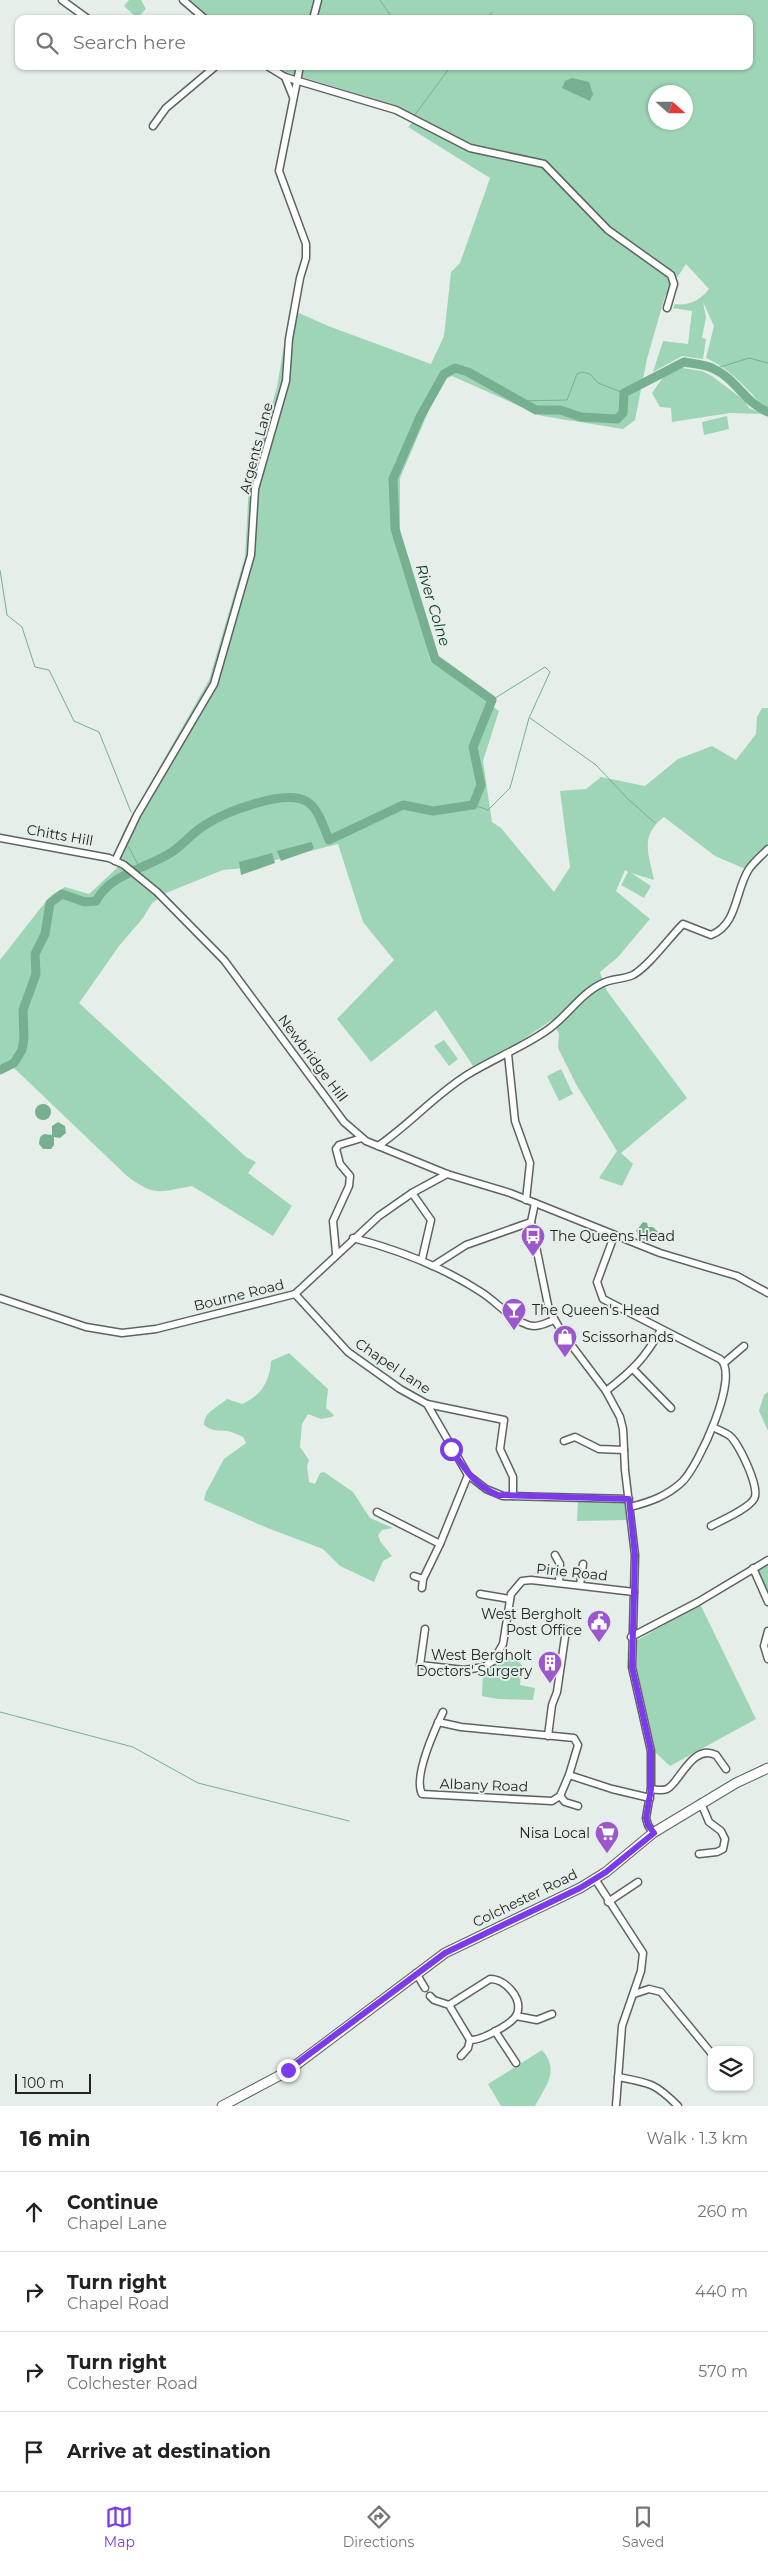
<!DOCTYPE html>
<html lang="en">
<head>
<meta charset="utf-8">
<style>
	:root { --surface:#fff; --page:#f2f2f2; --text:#202124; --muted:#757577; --line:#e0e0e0; --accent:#7c3aed }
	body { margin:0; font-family:Montserrat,sans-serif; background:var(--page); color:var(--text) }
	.controls { position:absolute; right:15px; bottom:15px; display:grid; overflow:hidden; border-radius:10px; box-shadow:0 1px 4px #0004 }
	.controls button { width:45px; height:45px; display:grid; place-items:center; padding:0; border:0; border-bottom:1px solid var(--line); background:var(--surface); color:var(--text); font:25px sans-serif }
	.compass { position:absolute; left:648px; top:85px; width:45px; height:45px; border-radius:50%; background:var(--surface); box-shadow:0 1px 4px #0004; rotate:111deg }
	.scale { position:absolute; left:15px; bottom:12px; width:76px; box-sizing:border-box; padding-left:5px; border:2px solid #222523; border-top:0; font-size:14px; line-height:18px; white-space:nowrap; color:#222523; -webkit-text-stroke:4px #e6eee9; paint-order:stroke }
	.stop { position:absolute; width:15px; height:15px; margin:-11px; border:4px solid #7c3aed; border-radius:50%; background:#fff }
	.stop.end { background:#7c3aed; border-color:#fff; box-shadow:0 1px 5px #0008 }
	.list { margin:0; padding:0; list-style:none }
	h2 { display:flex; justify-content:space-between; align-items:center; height:65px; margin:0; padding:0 20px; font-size:21px }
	h2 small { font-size:16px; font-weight:400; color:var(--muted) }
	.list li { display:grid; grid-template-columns:32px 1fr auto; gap:15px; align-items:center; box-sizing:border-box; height:80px; padding:0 20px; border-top:1px solid var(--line) }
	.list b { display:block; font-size:19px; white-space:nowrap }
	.list p { margin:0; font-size:16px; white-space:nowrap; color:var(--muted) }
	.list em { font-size:16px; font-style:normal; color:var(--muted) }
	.icon { flex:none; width:28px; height:28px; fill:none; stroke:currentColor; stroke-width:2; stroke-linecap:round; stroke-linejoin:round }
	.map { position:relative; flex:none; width:768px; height:2106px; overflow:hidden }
	.search { position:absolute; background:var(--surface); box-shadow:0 1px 4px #0004; left:15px; right:15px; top:15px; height:55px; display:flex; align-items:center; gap:12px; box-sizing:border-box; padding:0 18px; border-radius:10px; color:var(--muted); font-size:19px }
	.sheet { height:385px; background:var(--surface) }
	nav { display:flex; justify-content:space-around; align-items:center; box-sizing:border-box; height:70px; border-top:1px solid var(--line); background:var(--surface); font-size:14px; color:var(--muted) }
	nav a { display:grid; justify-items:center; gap:2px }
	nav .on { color:var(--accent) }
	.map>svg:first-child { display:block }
	.green { fill:#9ed5b7; fill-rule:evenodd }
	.water { fill:#76b091 }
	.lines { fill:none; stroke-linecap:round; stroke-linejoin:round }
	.stream { stroke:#76b091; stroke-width:1 }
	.river { stroke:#76b091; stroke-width:9 }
	.minor-casing { stroke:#5d6460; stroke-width:9 }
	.major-casing { stroke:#5d6460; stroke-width:11 }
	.minor { stroke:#fff; stroke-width:6 }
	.major { stroke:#fff; stroke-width:9 }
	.route { stroke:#7c3aed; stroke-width:6 }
	.labels { text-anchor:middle; stroke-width:4; stroke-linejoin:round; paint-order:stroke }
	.street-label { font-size:14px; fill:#222523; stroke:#e6eee9 }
	.poi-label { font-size:14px; fill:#222523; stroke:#e6eee9; text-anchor:start }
	.water-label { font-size:15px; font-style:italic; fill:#063823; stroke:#e6eee9 }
</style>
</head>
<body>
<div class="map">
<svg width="768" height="2106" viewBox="0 0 768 2106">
	<rect width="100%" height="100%" fill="#e6eee9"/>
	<!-- green -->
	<g class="green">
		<polygon points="129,0 141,0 146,9 137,18 124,6"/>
		<path d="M187,0H768V410C757,403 757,398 749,391C737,378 722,365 706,358L714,326L703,302L706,317L702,338L706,339L703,359L682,356L653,372L663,341L688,344L692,311L673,308L675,304C690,306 700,300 709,289L686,264L665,296L647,359L635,420L623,429L542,416L452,376L446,379L432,403L400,478V530L430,660L499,711L483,761L492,822L501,828L554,892L570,867L560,791L586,789L601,777L645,786L678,759L712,746L736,760L756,734L757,717L762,708H768V849L748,870L715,856L664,817C639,836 649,854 654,880L631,873L651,886L644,898L621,885L628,872L625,870L616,891L650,919L618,957L600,972L607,991L687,1098L621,1153L633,1164L622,1186L599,1178L617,1151L577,1086L558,1048L559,1034L552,1020L501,1054L473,1066L436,1010L371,1062L337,1019L394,960L363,922L338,844L244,868L223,870L166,893L152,903L143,918L119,946L79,1003L246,1157L256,1162L248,1173L292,1206L273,1236L192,1186C159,1192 155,1197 127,1176L14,1068L0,1073V960L39,910L52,895L65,887L89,894L117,868L116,851L125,828L209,680L245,557L249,484L277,387L290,309L328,326L431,364L444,336L451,272L460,263L490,178L408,127L418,117L394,105L286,72L277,66H749V19H209ZM656,92H686V122H656Z"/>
		<polygon points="682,368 702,371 712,376 745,401 749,408 763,414 730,413 672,422 671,408 660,407 652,393 664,376"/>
		<polygon points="727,416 729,429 704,435 702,422"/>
		<polygon points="444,1040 458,1059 449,1066 434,1046"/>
		<polygon points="561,1069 573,1094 559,1101 547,1076"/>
		<path d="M289,1353L328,1389L326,1408L334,1415L332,1417L321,1419L308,1414L302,1424L300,1447L309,1460L307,1466L309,1482L315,1484L320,1473L324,1472L353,1492L370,1518L393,1528L382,1530L378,1535L380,1541L392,1556L383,1561L374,1582L340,1566L323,1549L265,1527L204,1500L206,1492L224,1459L246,1443L243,1437C238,1435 233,1432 227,1431C217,1430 213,1432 204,1425C204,1412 218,1407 227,1399L242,1404C261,1396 270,1381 271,1361Z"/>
		<polygon points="768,1392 768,1431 759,1411 764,1395"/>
		<polygon points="578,1500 627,1500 627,1520 577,1521"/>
		<polygon points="768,1561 768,1598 755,1569"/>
		<polygon points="700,1604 756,1719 670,1766 656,1753 637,1670 636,1641"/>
		<polygon points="504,1656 515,1658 522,1665 520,1685 535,1688 533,1700 498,1699 482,1696 483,1670 497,1660 502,1662"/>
		<path d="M542,2050C560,2071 546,2085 535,2106H501L488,2084Z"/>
	</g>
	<!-- water -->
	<g class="water">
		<polygon points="572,78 589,82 593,94 590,101 562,88 565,81"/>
		<polygon points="311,842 314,847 312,850 281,861 277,851"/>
		<polygon points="272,853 275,863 241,875 239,862"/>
		<circle cx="43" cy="1112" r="8"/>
		<polygon points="58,1122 65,1126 66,1133 60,1138 54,1137 54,1145 51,1149 43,1149 39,1144 40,1137 44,1134 52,1135 52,1126"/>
		<polygon points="643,1222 647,1223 648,1227 653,1227 658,1232 654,1242 644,1240 636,1231"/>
	</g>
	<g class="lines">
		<!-- stream -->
		<g class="stream">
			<polyline points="380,0 393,19"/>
			<polyline points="487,19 492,12"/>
			<polyline points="443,66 448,70"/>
			<polyline points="414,116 451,66"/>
			<polyline points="714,369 749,358 768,363"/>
			<polyline points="519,401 567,400 577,374 582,372 590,374 598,383 624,393"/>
			<polyline points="0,570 7,615 22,627 35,667 49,670 74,721 99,732 131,812"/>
			<polyline points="530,718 596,765 628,799 655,823"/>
			<polyline points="473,805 488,810 510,788 529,718 550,672 545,667 492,700"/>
			<polyline points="129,847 137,863 141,867"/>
			<polyline points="0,1712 133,1747 198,1783 349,1821"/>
		</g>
		<!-- river -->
		<path class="river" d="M0,1070L14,1063L22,1050L24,1038L23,1010L36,974L35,954L45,934L50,903L62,894L85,902L96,901C111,873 148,868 172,852C184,844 193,832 205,825C225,812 284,789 306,801C318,807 324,828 329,840L403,805L433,811L473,805L481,785L473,747L492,700L435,659L395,529L393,479L420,417L444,374L455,368L468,372L536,410H560L581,417L617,419L623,413L624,393L684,362C693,364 706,364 714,369C736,379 746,404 768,412"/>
		<defs>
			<g id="minor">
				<polyline points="62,0 88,19"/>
				<polyline points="183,0 205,19"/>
				<polyline points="313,19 318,0"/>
				<polyline points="267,66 285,77 396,110 470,148 544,164 608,230 671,275 674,284 667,308"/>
				<polyline points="285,77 293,97"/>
				<polyline points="153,126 166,108 216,66"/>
				<polyline points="0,838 109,858 124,865 157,892 224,960 344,1122 366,1141 447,1174 510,1193 660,1253 737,1276 768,1293"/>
				<polyline points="115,861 137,815 214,684 251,555 255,489 286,381 289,339 300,278 306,258 306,244 279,171 300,66"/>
				<polyline points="508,1054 515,1121 530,1163 526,1200"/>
				<path d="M378,1146C410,1124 435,1095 467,1075C493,1059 521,1048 546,1031C566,1018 580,994 601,984C611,978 622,980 633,975C649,966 669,938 683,924L711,935C738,925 735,890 749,869C754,862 762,855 768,849"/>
				<polyline points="412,1193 431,1220 422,1259"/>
				<polyline points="535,1203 531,1222 549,1310 563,1334 606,1391 620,1417 623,1429 625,1470 635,1555 632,1667 651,1751 651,1789 646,1818 648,1825 653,1833"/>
				<path d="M614,1236L597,1282L603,1299L720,1359C741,1375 698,1467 682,1482C667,1496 650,1502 630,1507"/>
				<path d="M353,1238C399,1250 441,1266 481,1292C497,1302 510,1319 528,1325C537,1328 546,1323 554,1320"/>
				<polyline points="336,1253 333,1221 349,1186 350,1176 340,1164 336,1149 339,1145 362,1138"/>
				<polyline points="433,1266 466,1245 531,1222"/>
				<polyline points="295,1294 348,1352 400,1389 427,1404 468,1475 486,1489 503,1496 629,1499"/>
				<polyline points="0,1298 86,1327 122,1333 156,1329 295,1294 379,1216 412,1193 447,1174"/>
				<polyline points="724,1363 744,1346"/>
				<polyline points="634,1370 671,1408"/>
				<path d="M606,1391C633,1370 644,1359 661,1330"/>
				<polyline points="427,1404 504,1420 500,1449 513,1477 513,1496"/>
				<polyline points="564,1441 575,1437 599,1449 624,1450"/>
				<polyline points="377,1512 440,1544"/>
				<path d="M711,1526C722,1520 748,1509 754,1499C761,1489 739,1444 730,1436C725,1432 718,1430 713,1427"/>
				<polyline points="555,1555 560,1564 559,1583"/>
				<polyline points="753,1568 768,1602"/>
				<polyline points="414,1576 423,1579"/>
				<polyline points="580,1585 583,1564"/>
				<polyline points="422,1588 423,1579 440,1544 468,1475"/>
				<polyline points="480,1594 510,1599"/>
				<polyline points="425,1629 420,1665 464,1670 484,1667 493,1661 503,1644 511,1594 522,1581 531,1580 634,1592"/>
				<polyline points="768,1631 764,1646 768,1659"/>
				<polyline points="631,1637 698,1602 768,1560"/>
				<path d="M443,1712C435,1729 413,1777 422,1794L552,1801L560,1796L569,1775L612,1789L650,1798"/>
				<polyline points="438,1722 461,1727 574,1738 578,1745 569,1775"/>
				<polyline points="548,1736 552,1705 557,1692 566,1630"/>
				<path d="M651,1789C656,1790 662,1791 667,1789C679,1784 692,1743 716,1755L726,1769"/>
				<polyline points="560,1796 565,1802 578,1806"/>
				<polyline points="699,1854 717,1852 723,1849 725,1839 721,1831 709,1822 701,1803"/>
				<polyline points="595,1879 643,1953 641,1971 622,2026 616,2106"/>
				<polyline points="608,1902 638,1882"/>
				<polyline points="416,1973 425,1988"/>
				<polyline points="634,1994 649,1989 661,1992 712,2054"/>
				<path d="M430,1996L434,2000L449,2005L470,2040C480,2041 513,2024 517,2014C523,1998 505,1979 490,1979L449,2005"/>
				<polyline points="516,2016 537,2020 552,2014"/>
				<polyline points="495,2031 516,2063"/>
				<polyline points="461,2056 468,2048 470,2040"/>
				<path d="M618,2077C650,2083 655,2083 678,2106"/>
			</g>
			<polyline id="major" points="222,2106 288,2071 445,1953 580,1888 606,1872 653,1833 736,1783 768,1768"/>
		</defs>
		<!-- minor casing -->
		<use href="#minor" class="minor-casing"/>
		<!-- major casing -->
		<use href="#major" class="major-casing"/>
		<!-- minor -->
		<use href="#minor" class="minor"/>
		<!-- major -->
		<use href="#major" class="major"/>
	</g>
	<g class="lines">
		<!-- route -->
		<path class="route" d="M288,2070L445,1953L580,1888L606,1872L654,1833L648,1825L646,1818L651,1789V1751L632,1667L635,1555L629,1499L498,1495C475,1486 464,1468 451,1449"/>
	</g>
	<!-- icons -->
	<defs>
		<symbol id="bus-pin" viewBox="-11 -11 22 30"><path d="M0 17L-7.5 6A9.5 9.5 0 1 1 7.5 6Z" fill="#9c57cc" stroke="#e6eee9"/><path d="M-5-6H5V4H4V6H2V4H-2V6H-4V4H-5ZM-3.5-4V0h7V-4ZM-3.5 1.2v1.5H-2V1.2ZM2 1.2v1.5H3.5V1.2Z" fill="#fff"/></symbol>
		<symbol id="bar-pin" viewBox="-11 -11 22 30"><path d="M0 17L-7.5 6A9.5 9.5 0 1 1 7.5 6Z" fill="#9c57cc" stroke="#e6eee9"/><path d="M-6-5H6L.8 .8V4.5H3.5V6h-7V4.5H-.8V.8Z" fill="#fff"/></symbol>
		<symbol id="shop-pin" viewBox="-11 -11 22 30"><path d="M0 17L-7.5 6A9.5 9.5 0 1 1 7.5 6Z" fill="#9c57cc" stroke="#e6eee9"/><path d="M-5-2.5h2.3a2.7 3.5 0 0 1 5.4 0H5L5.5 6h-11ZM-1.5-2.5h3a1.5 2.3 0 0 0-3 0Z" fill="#fff"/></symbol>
		<symbol id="civic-pin" viewBox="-11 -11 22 30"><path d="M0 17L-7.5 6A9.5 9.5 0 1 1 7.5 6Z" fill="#9c57cc" stroke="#e6eee9"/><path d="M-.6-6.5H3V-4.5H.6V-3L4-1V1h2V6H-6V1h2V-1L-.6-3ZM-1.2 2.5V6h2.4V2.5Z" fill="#fff"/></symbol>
		<symbol id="building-pin" viewBox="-11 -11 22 30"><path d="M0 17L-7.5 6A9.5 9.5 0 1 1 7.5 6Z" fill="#9c57cc" stroke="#e6eee9"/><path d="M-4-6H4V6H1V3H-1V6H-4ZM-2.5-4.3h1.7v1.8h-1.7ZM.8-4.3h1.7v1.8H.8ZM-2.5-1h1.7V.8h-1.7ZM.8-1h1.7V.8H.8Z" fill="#fff"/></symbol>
		<symbol id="supermarket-pin" viewBox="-11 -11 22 30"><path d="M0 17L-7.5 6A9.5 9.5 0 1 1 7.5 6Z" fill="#9c57cc" stroke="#e6eee9"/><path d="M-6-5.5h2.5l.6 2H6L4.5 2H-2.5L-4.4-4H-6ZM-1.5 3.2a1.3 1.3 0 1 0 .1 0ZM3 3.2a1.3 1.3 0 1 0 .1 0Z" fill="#fff"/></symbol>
	</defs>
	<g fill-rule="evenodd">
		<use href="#bus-pin" x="519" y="1222" width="28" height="38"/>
		<use href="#bar-pin" x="500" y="1296" width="28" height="38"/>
		<use href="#shop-pin" x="551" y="1323" width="28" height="38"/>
		<use href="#civic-pin" x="585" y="1608" width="28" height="38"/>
		<use href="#building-pin" x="536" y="1649" width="28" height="38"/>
		<use href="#supermarket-pin" x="593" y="1819" width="28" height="38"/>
	</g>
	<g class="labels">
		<!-- street labels -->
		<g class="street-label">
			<text transform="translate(256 448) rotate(-75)" y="5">Argents Lane</text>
			<text transform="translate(60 835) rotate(10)" y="5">Chitts Hill</text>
			<text transform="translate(313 1058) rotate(53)" y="5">Newbridge Hill</text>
			<text transform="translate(239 1295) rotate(-14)" y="5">Bourne Road</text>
			<text transform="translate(393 1366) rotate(34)" y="5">Chapel Lane</text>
			<text transform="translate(572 1572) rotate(6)" y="5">Pirie Road</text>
			<text transform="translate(484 1785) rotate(2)" y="5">Albany Road</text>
			<text transform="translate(525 1898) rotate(-26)" y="5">Colchester Road</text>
		</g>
		<!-- poi labels -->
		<g class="poi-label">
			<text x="550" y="1241">The Queens Head</text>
			<text x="532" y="1315">The Queen's Head</text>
			<text x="582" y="1342">Scissorhands</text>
			<text x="582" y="1619" text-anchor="end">West Bergholt<tspan x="582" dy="16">Post Office</tspan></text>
			<text x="532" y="1660" text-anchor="end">West Bergholt<tspan x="532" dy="16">Doctors' Surgery</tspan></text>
			<text x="590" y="1838" text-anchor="end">Nisa Local</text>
		</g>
		<!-- water labels -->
		<g class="water-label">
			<text transform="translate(433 605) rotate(73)" y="5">River Colne</text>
		</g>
	</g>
</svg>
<div class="controls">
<button><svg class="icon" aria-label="layers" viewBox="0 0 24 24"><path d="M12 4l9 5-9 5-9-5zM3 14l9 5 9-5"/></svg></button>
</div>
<svg class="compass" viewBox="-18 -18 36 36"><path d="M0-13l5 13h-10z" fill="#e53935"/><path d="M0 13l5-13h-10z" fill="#757577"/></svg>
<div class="scale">100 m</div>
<div class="stop" style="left:451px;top:1449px"></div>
<div class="stop end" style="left:288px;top:2070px"></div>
<div class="search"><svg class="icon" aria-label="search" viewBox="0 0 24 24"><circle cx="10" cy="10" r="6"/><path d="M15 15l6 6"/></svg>Search here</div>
</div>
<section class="sheet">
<h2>16 min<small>Walk · 1.3 km</small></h2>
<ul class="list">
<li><svg class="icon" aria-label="ahead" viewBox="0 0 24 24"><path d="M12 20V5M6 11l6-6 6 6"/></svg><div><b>Continue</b><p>Chapel Lane</p></div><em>260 m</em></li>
<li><svg class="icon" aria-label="right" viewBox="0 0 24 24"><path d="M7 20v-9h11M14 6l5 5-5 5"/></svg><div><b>Turn right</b><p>Chapel Road</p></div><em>440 m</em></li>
<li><svg class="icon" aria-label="right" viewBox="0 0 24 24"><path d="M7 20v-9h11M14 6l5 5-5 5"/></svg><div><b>Turn right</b><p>Colchester Road</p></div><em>570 m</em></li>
<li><svg class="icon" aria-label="arrive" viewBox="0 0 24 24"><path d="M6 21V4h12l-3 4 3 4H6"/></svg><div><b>Arrive at destination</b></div></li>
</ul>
</section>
<nav>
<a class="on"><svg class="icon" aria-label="map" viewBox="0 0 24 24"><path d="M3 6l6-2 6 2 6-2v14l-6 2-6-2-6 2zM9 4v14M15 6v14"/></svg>Map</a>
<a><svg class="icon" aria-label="directions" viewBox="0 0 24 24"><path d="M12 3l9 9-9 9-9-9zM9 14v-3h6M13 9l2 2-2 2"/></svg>Directions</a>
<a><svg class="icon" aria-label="saved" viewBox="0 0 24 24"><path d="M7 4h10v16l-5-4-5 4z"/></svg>Saved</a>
</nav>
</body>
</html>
